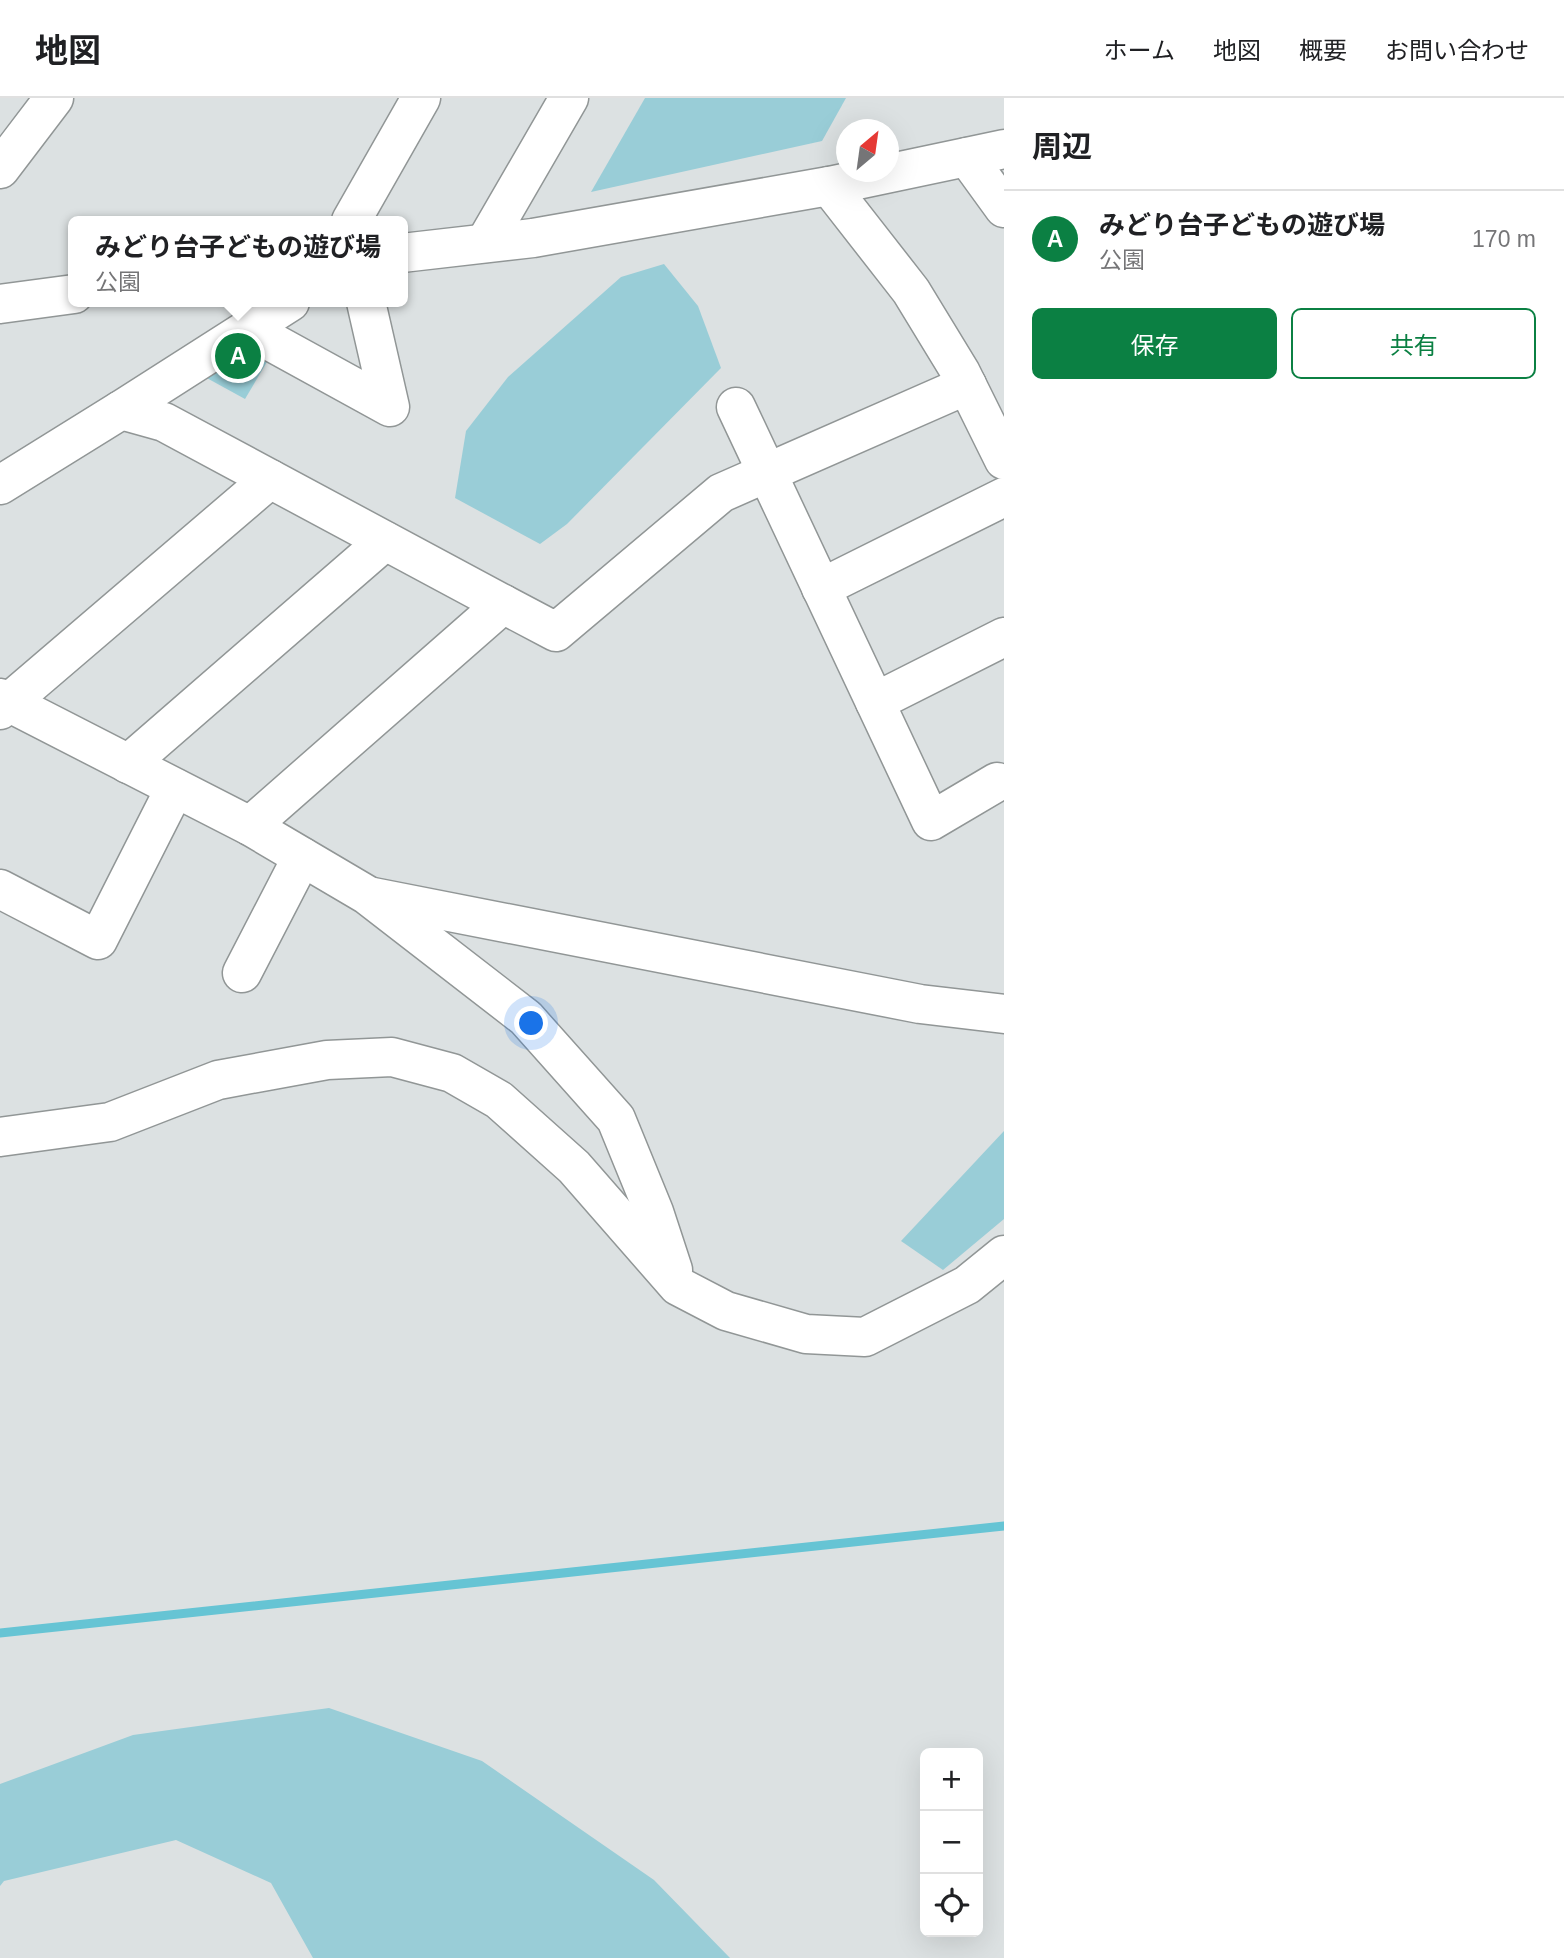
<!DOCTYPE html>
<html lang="ja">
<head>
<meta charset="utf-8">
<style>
	:root { --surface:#fff; --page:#f2f2f2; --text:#202124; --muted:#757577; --line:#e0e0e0; --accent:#0b8043 }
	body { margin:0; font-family:Arial,"Noto Sans JP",sans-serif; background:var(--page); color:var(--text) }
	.controls { position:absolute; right:21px; bottom:21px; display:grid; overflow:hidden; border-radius:10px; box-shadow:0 7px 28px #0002 }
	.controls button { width:63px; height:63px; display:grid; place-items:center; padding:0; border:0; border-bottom:2px solid var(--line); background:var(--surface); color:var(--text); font:35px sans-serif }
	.compass { position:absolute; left:836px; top:21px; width:63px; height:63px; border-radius:50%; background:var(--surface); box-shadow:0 7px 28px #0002; rotate:29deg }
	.you { position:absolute; left:532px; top:926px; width:24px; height:24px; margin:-18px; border:5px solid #fff; border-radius:50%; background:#1a73e8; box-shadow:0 0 0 10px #1a73e833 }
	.badge { display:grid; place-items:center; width:46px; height:46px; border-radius:50%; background:var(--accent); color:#fff; font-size:23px; font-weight:700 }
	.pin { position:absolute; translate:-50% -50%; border:4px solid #fff; box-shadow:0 2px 7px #0006 }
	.popup { position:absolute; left:68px; top:118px; width:340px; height:91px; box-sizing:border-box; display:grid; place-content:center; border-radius:10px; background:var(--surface); filter:drop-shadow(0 2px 5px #0005); font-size:23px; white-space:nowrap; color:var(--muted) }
	.popup b { font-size:26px; color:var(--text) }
	.popup::after { content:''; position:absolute; left:50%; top:100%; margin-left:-14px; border:14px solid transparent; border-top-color:var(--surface) }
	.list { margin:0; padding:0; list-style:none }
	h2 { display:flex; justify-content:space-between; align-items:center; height:91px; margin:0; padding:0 28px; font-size:30px }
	h2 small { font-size:23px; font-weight:400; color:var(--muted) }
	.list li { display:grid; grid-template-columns:46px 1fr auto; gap:21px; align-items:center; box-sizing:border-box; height:98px; padding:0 28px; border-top:2px solid var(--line) }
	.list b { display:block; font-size:26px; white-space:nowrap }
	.list p { margin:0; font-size:23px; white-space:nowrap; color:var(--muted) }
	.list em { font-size:23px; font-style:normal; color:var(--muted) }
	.actions { display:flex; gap:14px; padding:21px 28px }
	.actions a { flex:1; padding:16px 0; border:2px solid var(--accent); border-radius:10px; text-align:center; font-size:24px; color:var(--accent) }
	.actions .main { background:var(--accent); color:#fff }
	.icon { flex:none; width:38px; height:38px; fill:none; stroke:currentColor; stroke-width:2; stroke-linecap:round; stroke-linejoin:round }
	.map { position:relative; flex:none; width:1004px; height:1860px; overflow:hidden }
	header { display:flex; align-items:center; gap:42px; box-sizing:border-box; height:98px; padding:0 35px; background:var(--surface); border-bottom:2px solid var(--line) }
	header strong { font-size:33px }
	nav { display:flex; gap:38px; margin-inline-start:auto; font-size:24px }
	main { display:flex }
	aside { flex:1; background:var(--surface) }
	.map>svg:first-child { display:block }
	.green { fill:#99cdd7 }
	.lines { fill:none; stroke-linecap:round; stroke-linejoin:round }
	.stream { stroke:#66c4d4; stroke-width:9 }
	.minor-casing { stroke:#919696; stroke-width:41 }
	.minor { stroke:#fff; stroke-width:38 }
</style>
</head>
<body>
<header>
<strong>地図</strong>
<nav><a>ホーム</a><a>地図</a><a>概要</a><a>お問い合わせ</a></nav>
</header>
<main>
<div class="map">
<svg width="1004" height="1860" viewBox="0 0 1004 1860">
	<rect width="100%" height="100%" fill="#dce1e2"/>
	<!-- green -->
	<g class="green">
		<polygon points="645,0 846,0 822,43 591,94"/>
		<polygon points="664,166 698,208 721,270 567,426 540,446 455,400 466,333 508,279 621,179"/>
		<polygon points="248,231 277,247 245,301 194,273"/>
		<polygon points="1004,1033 1004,1121 943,1172 901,1143"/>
		<polygon points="329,1610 482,1663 654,1782 730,1860 313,1860 271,1785 176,1742 4,1783 0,1788 0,1686 133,1637"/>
	</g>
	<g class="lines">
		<!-- stream -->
		<polyline class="stream" points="0,1535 1004,1428"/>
		<defs>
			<g id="minor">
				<polyline points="967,59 1004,110"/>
				<polyline points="0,71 54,0"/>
				<polyline points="829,88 911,193 961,275 1004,362"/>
				<polyline points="351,123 421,0"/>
				<polyline points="485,145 569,0"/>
				<polyline points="402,155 533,140 829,88 1004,51"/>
				<polyline points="0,206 74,196"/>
				<polyline points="248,231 390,309 366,204"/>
				<polyline points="736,309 931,723 997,684"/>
				<polyline points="121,312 290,204"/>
				<polyline points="0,387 121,312 164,324 503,506 250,728"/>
				<polyline points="821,490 1004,399"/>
				<polyline points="503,506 556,534 721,395 967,287"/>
				<polyline points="0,600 250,728 367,797 526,920 616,1021 654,1114 673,1172"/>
				<polyline points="875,604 1004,539"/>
				<polyline points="0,612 270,381"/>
				<polyline points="128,666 385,443"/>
				<polyline points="0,791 98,842 175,690"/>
				<polyline points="373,799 920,906 1004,916"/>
				<polyline points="242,875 302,759"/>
				<polyline points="0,1039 110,1024 218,982 327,962 392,959 452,975 499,1002 574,1069 678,1188 726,1213 806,1236 865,1239 967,1187 1004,1157"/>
			</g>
		</defs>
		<!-- minor casing -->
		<use href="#minor" class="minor-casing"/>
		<!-- minor -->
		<use href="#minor" class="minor"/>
	</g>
</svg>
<div class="controls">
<button>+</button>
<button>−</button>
<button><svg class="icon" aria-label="locate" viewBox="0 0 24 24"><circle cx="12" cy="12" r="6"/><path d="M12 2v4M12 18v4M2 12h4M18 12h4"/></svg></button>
</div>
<svg class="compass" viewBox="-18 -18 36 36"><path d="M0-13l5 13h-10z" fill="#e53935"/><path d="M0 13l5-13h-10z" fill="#757577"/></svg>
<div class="you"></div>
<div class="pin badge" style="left:238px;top:258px">A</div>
<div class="popup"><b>みどり台子どもの遊び場</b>公園</div>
</div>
<aside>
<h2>周辺<small></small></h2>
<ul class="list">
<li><span class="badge">A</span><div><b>みどり台子どもの遊び場</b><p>公園</p></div><em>170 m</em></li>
</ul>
<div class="actions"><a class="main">保存</a><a>共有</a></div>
</aside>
</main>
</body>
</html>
